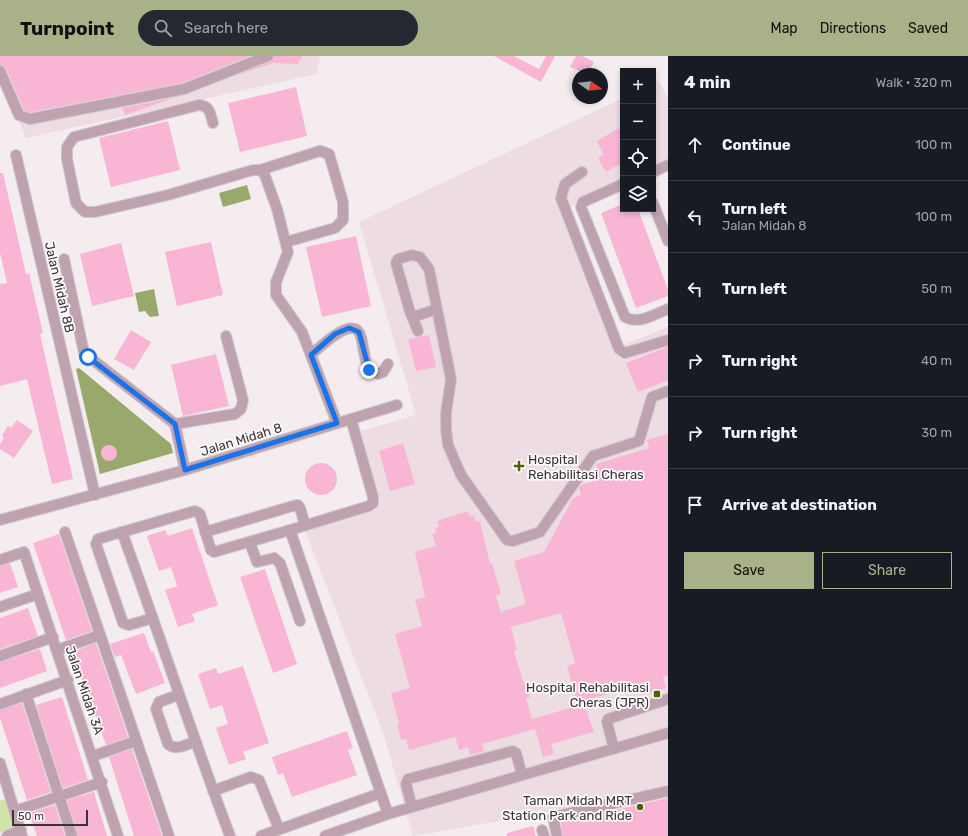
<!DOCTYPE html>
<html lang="en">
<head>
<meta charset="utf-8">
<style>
	:root { --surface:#171b24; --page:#242831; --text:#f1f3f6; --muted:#9ea1a6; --line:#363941; --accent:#a9b188 }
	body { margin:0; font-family:Rubik,sans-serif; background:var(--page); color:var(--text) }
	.controls { position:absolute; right:12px; top:12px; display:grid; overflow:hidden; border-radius:0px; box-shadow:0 2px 6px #0003 }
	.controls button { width:36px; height:36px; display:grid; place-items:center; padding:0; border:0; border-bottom:1px solid var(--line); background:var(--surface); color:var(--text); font:20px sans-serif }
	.compass { position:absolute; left:572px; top:12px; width:36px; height:36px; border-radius:50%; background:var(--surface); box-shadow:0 2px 6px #0003; rotate:104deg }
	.scale { position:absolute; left:12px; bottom:10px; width:76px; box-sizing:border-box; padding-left:4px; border:2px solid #393537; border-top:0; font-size:11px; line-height:14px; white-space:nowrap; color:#393537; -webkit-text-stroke:3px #fffbfc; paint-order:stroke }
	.stop { position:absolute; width:12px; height:12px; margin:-9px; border:3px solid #1a73e8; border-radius:50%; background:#fff }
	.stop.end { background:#1a73e8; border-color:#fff; box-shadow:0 1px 4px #0008 }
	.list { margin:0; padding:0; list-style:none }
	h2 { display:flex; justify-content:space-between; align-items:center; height:52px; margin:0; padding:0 16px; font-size:17px }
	h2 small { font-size:13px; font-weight:400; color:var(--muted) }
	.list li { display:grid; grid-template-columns:26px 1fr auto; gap:12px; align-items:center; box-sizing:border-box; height:72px; padding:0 16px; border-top:1px solid var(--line) }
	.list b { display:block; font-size:15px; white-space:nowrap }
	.list p { margin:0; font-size:13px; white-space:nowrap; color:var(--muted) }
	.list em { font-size:13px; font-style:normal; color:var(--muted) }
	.actions { display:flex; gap:8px; padding:12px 16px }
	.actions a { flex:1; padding:9px 0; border:1px solid var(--accent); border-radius:0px; text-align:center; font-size:14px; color:var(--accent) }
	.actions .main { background:var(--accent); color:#111 }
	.icon { flex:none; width:22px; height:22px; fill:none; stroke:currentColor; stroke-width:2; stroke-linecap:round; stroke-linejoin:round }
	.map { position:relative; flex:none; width:668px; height:780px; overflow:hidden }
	header { display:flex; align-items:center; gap:24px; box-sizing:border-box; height:56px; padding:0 20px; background:var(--accent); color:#111 }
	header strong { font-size:19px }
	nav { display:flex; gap:22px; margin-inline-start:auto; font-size:14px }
	.search { width:280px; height:36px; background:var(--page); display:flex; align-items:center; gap:10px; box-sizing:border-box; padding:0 14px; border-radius:22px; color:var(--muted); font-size:15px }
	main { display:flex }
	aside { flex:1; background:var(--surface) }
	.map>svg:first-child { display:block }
	.built { fill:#eddde3 }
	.green { fill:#d3e2a8 }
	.water { fill:#99a86b }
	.building { fill:#f8b6d4 }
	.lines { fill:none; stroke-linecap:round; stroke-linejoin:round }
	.minor-casing { stroke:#cfc7cb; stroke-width:12 }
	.minor { stroke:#bfa2af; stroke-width:10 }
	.route { stroke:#1a73e8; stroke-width:5 }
	.poi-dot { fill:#516002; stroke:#fffbfc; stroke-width:1.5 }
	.labels { text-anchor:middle; stroke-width:3.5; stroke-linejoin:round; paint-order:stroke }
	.street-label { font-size:13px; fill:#393537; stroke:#fffbfc }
	.poi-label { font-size:13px; fill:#393537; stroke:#fffbfc; text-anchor:end }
</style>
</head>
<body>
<header>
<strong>Turnpoint</strong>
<div class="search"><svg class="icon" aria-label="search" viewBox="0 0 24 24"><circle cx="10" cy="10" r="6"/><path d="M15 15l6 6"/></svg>Search here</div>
<nav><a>Map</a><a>Directions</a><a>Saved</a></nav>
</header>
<main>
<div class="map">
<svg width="668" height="780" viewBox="0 0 668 780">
	<rect width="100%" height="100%" fill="#f5ecf0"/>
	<!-- built -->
	<g class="built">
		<polygon points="0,0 320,0 317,18 26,82 0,17"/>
		<polygon points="659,25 668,43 668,103 653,110 653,28"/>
		<polygon points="623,42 623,125 570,151 623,289 668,271 668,735 413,780 384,680 304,472 380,446 361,375 416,359 359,166"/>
	</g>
	<!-- green -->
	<polygon class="green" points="7,742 14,771 0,777 0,745"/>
	<!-- water -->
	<g class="water">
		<polygon points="247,129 251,143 223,151 219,137"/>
		<polygon points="154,233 159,260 150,261 145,255 139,256 135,237"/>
		<polygon points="79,312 171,388 173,397 100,418 76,313"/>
	</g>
	<!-- building -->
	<g class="building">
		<polygon points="0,0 250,0 182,27 31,56 24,54 6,12 0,9"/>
		<polygon points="274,0 302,0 298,8 273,7 229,22 270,6"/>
		<polygon points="494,0 514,0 539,13 546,0 555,0 541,26"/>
		<polygon points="576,0 582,0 594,6 588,18 570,11"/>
		<polygon points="296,31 307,80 240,96 228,47"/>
		<polygon points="173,42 125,59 122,52"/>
		<polygon points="168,65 180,114 111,131 99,82"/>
		<polygon points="619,72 623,79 623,106 606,116 598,102 604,99 597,85"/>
		<polygon points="0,117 3,117 26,218 29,217 43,277 40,278 73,423 52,428 27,323 0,330 0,228 7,227 0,197"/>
		<polygon points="623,148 623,153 638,153 668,234 668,240 636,252 601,157"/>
		<polygon points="356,180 371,250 322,261 306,191"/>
		<polygon points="211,186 223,239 177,250 165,196"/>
		<polygon points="121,187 134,240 92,250 80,198"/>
		<polygon points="131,274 151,286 134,314 114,303"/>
		<polygon points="429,279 436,311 416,315 408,283"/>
		<polygon points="668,291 668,324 638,336 626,307"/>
		<polygon points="216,298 229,350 183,360 171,309"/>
		<polygon points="17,364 33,375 14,402 0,393 0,388 4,382 2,380 8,370 11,372"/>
		<polygon points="668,378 668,620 663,621 666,632 646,638 643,628 577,647 567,610 575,607 561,557 511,571 517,594 514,595 524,628 526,627 530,641 526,642 532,663 584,648 594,676 551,688 554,698 543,701 535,673 482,688 484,695 470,699 468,691 459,694 455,681 409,694 406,683 401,684 397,669 399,668 391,637 410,632 395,578 422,570 415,544 425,541 415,496 436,490 432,478 436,477 435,472 439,471 437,465 468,455 469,460 474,459 476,466 480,465 490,508 492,507 501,538 496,540 501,556 526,548 514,505 544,496 573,442 581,439 579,432 581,429 600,423 596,408 649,392 647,384"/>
		<polygon points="403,387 415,428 390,435 379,395"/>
		<circle cx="109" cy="397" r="8"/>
		<circle cx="321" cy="423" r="16"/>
		<polygon points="192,472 218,549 192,558 195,565 178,571 165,534 177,530 171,511 159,515 147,480 165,474 168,480"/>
		<polygon points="59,478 92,575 66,584 33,487"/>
		<polygon points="10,507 18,531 0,537 0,510"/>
		<polygon points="265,513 297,608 273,617 240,521"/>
		<polygon points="28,552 38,580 0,593 0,562"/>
		<polygon points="144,577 151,596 153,595 165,627 136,638 121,599 115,601 110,588"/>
		<polygon points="96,587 128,681 106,689 72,596"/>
		<polygon points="40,593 47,615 0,632 0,606"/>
		<polygon points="243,610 269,687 243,696 246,703 229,709 216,672 228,668 222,649 210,653 198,618 216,612 218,618"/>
		<polygon points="62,641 88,724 63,732 36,649"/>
		<polygon points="22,647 51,736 27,744 0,662 0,654"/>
		<polygon points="347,675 353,692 348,694 357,719 292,741 283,717 278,719 272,701"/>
		<polygon points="132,693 162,780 134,780 109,701"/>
		<polygon points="94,736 107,780 78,780 67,744"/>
		<polygon points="668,742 668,780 563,780 561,766"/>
		<polygon points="55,749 65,780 37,780 29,757"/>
		<polygon points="533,770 536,780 507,780 507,777"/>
	</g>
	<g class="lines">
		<defs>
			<g id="minor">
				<polyline points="0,15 19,59 30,63 184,33 268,0"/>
				<path d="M213,67C210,57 210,50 199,49L74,81L67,91V103L76,147L85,156H95L168,139L253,114H259L264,117L277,153L288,196L276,226V239L302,276L337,367"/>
				<polyline points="16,99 95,439"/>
				<polyline points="260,114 320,95 329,98 343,146 343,164 335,172 286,186"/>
				<polyline points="582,116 565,128 561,142 619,293 625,297 668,284"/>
				<polyline points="653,116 668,109"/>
				<path d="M623,128L583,146L581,151L625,261C638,269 655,258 668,253"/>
				<polyline points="653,147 668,185"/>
				<polyline points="64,203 84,297 175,368 185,414"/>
				<polyline points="413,261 437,253"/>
				<polyline points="418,275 410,256 396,207 398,203 412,199 420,201 429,213 451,323 446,357 446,373 448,389 461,419 507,484 513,485 540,476 593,400 639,385 652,341 668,335"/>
				<path d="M311,299C319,292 355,256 361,281C364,292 364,304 369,314L378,318L383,316L388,308"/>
				<polyline points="351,363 373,441 373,447 369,450 290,474 388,758 668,677"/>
				<polyline points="175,368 235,358 241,353 243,344 226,280"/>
				<polyline points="0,464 185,414 397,349"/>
				<polyline points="65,476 169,780"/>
				<path d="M122,476C159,577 192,679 230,780"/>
				<polyline points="205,476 293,450 298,449 300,452 305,469"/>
				<polyline points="250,487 257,506 274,502 280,507 300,565"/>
				<polyline points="0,504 24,496 118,780"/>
				<polyline points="0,551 38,538"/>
				<polyline points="153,562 129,569 123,567 96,488 98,483 195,455 200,458 211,494 214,496 290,474"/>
				<polyline points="57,594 100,579"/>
				<polyline points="0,600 53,581"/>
				<polyline points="26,638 72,780"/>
				<path d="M178,639L159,646L156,653L168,688C175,695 186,689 194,686"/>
				<polyline points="0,648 68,624"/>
				<polyline points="614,693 607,666 608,663 668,643"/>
				<polyline points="93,700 136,685"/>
				<polyline points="0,707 22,780"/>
				<polyline points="213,735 251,721 259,724 279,773"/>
				<polyline points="412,751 406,728 408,723 513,695 516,697 522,719"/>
				<polyline points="15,755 102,726"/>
				<polyline points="542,774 544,780"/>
				<polyline points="7,780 21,774"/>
				<polyline points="261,780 381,737"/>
				<polyline points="325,780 388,758"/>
				<polyline points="557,780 553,761 668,735"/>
			</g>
		</defs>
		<!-- minor casing -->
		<use href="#minor" class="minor-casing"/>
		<!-- minor -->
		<use href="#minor" class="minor"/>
	</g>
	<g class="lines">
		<!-- route -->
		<polyline class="route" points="88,301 175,368 185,414 337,367 311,299 335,278 349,272 359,276 369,314"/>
	</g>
	<!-- markers -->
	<g class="poi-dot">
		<path d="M517 404h4v4h4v4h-4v4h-4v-4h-4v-4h4z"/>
		<rect x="653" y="634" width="8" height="8" rx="2"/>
		<circle cx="640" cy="751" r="4"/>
	</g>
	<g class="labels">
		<!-- street labels -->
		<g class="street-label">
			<text transform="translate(60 231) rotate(77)" y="5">Jalan Midah 8B</text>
			<text transform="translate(241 383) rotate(-17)" y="5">Jalan Midah 8</text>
			<text transform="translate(85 634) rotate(71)" y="5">Jalan Midah 3A</text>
		</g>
		<!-- poi labels -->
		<g class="poi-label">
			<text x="528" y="408" text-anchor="start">Hospital<tspan x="528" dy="15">Rehabilitasi Cheras</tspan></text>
			<text x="649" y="636">Hospital Rehabilitasi<tspan x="649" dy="15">Cheras (JPR)</tspan></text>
			<text x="632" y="749">Taman Midah MRT<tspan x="632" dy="15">Station Park and Ride</tspan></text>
		</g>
	</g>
</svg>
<div class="controls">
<button>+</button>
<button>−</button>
<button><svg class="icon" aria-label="locate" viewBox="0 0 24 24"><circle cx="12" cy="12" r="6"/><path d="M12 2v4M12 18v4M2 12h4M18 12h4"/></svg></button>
<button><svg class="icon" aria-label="layers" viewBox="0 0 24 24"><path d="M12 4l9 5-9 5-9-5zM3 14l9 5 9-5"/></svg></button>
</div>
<svg class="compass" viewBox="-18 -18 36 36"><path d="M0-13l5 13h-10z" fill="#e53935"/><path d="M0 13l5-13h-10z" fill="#9ea1a6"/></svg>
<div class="scale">50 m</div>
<div class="stop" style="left:88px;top:301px"></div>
<div class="stop end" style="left:369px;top:314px"></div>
</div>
<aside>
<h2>4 min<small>Walk · 320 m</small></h2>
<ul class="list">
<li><svg class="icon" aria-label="ahead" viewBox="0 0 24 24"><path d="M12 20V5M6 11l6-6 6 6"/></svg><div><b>Continue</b></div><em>100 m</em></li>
<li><svg class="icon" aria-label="left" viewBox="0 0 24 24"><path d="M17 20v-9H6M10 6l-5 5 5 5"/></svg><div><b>Turn left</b><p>Jalan Midah 8</p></div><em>100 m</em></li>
<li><svg class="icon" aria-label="left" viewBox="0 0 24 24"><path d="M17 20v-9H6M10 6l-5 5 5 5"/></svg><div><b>Turn left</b></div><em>50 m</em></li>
<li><svg class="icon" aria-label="right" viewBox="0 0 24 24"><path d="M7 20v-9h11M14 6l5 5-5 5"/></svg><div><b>Turn right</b></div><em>40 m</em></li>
<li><svg class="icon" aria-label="right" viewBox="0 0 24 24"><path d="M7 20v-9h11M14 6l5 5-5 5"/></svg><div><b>Turn right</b></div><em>30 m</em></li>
<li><svg class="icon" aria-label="arrive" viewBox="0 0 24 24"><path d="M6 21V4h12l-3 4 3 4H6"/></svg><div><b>Arrive at destination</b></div></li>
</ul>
<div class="actions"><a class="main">Save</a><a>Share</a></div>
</aside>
</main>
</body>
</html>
